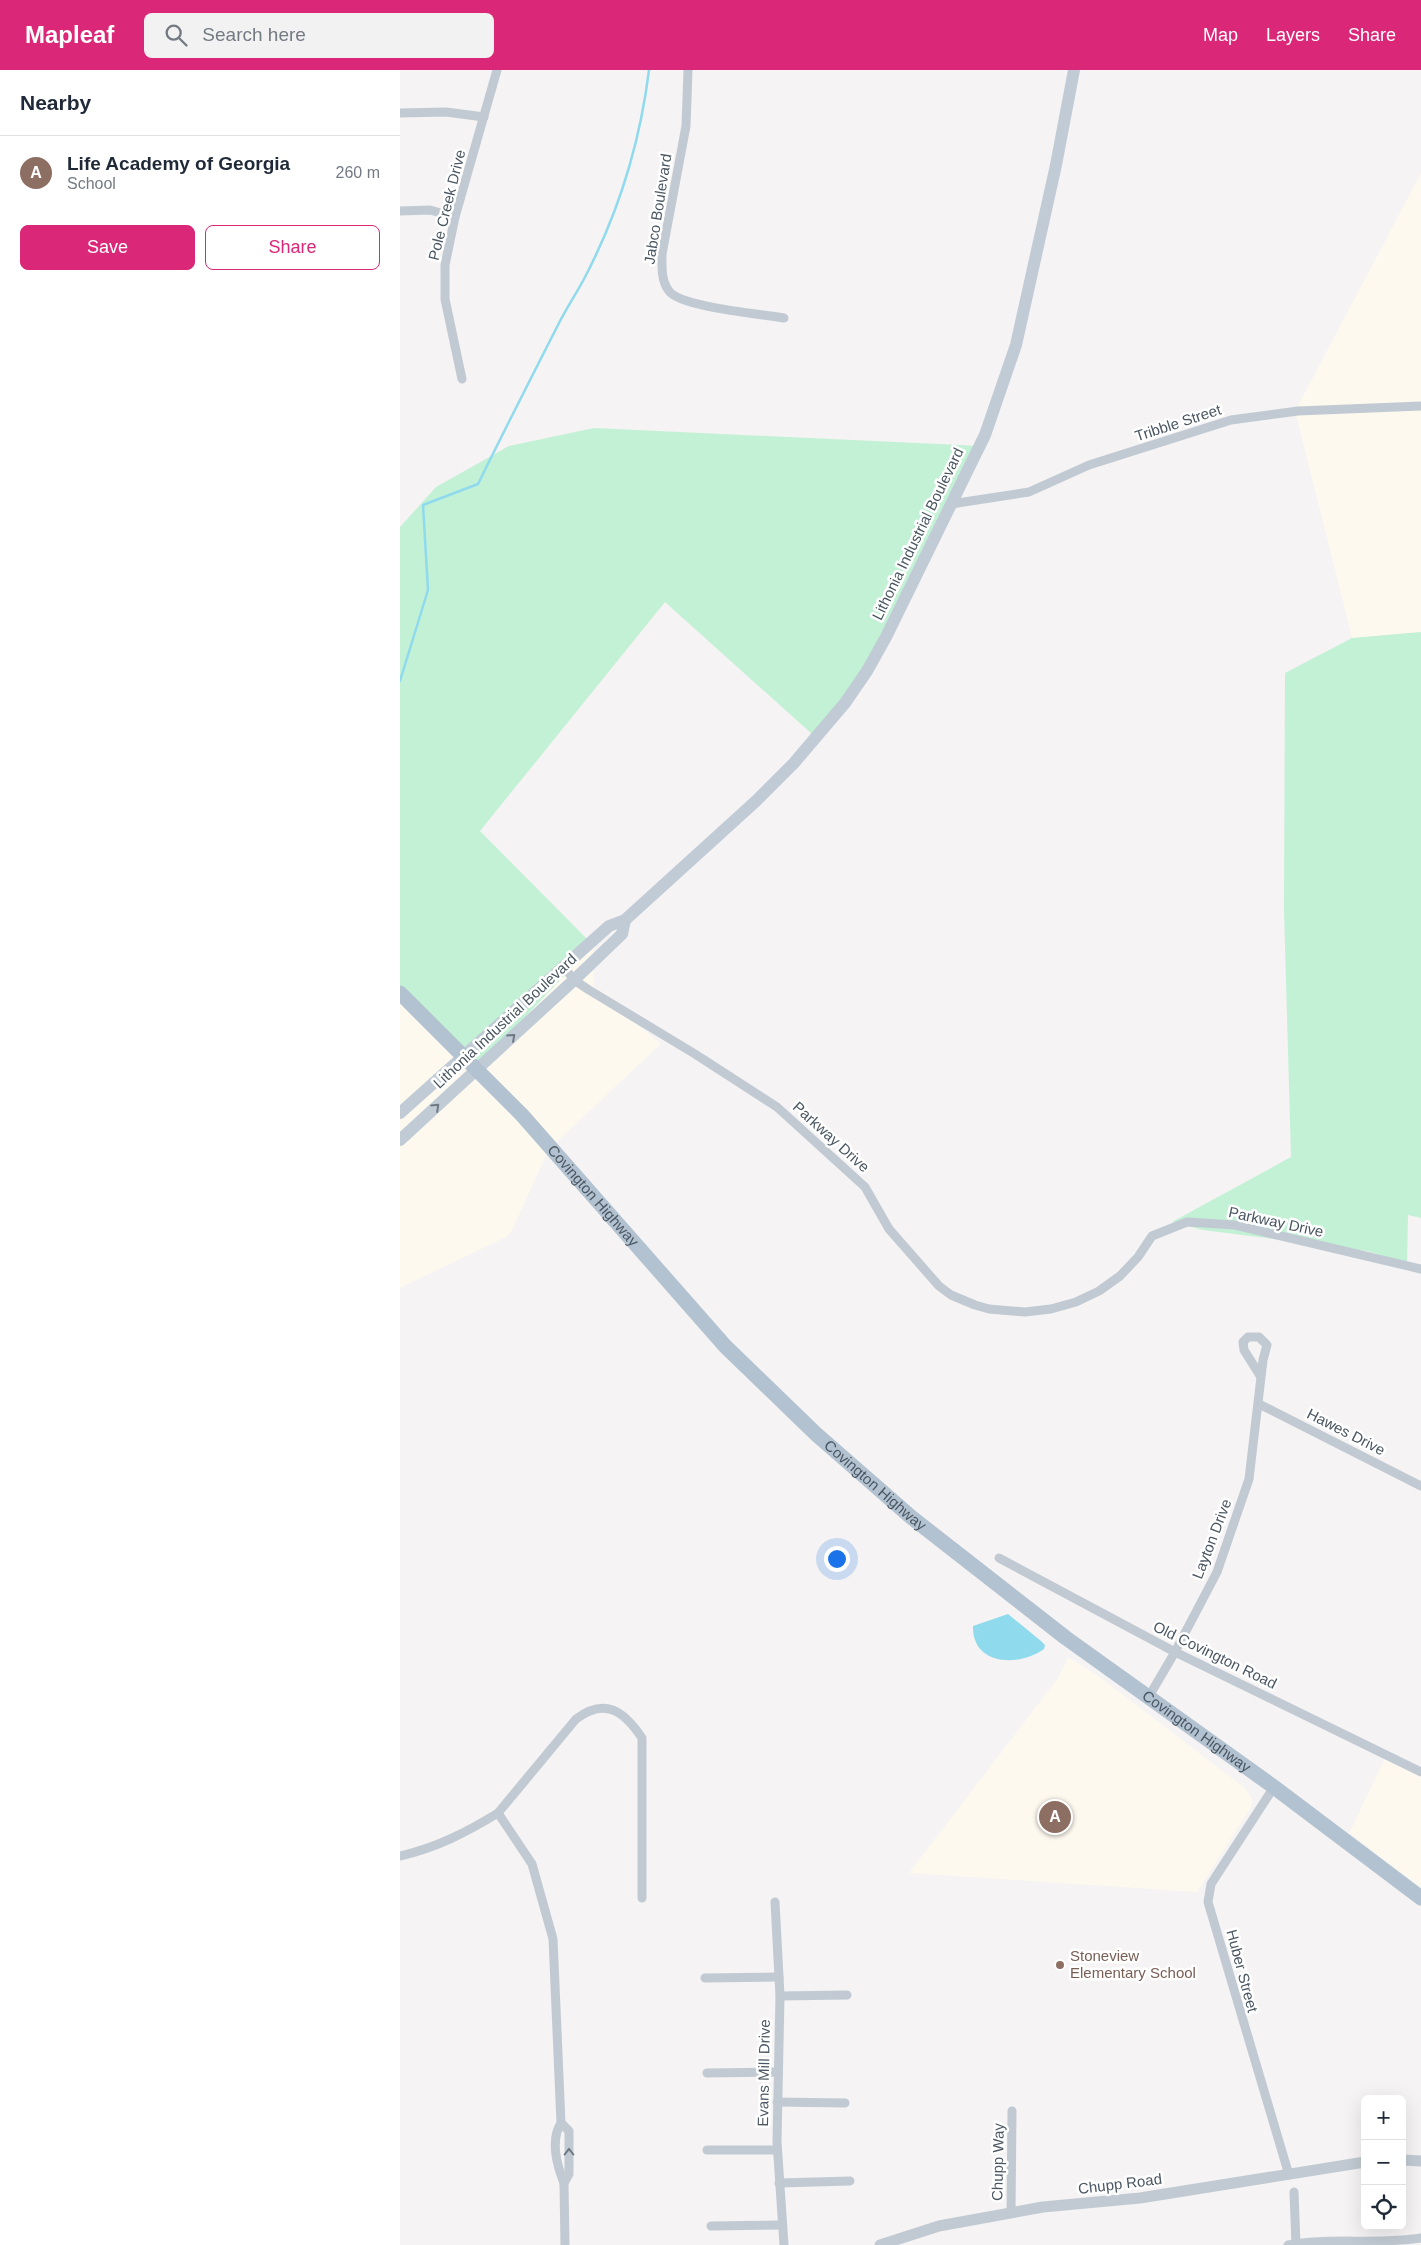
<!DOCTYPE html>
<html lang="en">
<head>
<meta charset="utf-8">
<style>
	:root { --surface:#fff; --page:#f2f2f3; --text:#1f2937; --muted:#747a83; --line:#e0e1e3; --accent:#db2777 }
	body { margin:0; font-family:Arial,sans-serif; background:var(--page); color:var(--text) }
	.controls { position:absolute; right:15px; bottom:15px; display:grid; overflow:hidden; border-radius:8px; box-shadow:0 5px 20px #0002 }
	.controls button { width:45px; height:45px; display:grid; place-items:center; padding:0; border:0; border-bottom:1px solid var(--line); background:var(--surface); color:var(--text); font:25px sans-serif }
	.you { position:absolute; left:436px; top:1488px; width:18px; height:18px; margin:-12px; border:4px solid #fff; border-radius:50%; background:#1a73e8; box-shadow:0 0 0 8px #1a73e833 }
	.badge { display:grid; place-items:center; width:32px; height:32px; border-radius:50%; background:var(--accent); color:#fff; font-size:16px; font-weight:700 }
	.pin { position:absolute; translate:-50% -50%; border:2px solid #fff; box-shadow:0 1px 5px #0006 }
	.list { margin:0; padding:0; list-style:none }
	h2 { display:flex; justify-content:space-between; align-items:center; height:65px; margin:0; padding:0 20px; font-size:21px }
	h2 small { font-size:16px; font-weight:400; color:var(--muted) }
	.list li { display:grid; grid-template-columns:32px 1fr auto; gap:15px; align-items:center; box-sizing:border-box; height:75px; padding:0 20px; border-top:1px solid var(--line) }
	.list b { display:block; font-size:19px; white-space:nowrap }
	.list p { margin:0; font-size:16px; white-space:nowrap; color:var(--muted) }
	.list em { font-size:16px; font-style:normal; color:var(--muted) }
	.actions { display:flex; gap:10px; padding:15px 20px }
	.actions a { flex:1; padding:11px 0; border:1px solid var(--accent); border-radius:8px; text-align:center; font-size:18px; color:var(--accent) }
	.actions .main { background:var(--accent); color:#fff }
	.icon { flex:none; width:28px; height:28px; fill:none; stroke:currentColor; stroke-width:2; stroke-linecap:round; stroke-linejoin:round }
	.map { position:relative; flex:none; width:1021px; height:2175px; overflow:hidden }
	header { display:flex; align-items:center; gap:30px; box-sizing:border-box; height:70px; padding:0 25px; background:var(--accent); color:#fff }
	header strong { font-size:24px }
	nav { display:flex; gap:28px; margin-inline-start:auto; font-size:18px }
	.search { width:350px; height:45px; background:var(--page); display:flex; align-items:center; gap:12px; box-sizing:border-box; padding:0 18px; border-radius:8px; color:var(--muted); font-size:19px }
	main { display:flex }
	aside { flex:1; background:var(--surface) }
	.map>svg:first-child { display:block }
	.commercial { fill:#fdf9ef }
	.green { fill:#c3f1d5 }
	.water { fill:#90daee }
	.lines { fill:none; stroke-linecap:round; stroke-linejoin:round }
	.stream { stroke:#90daee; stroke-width:2.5 }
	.minor { stroke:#c1cad2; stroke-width:9 }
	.tertiary { stroke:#c1cad2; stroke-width:11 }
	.secondary { stroke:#c1cbd6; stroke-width:12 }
	.primary { stroke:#b3c2d1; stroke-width:15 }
	.oneway { stroke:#6e7984 }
	.oneway2 { stroke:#6e7983 }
	.education-dot { fill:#8d6e63; stroke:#fff; stroke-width:2 }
	.labels { text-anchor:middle; stroke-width:5; stroke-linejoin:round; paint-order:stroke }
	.street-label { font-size:15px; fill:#4a5661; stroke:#fff }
	.education-label { font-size:15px; fill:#785e54; stroke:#fff; text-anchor:start }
</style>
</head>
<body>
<header>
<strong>Mapleaf</strong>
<div class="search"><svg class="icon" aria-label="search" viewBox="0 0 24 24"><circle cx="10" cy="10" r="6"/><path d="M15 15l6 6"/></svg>Search here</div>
<nav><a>Map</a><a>Layers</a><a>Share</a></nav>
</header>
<main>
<aside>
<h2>Nearby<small></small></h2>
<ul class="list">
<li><span class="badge" style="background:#8d6e63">A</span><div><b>Life Academy of Georgia</b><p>School</p></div><em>260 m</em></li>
</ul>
<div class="actions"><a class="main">Save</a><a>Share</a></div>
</aside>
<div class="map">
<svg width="1021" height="2175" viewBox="0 0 1021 2175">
	<rect width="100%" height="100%" fill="#f5f3f3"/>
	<!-- commercial -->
	<g class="commercial">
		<polygon points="1021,103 1021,562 952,568 895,341"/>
		<polygon points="193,875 194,919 261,974 149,1079 111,1162 106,1167 0,1218 0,925 76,999"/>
		<polygon points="668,1587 701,1608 845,1718 852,1729 852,1736 797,1822 509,1803 658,1608"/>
		<polygon points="986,1686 1021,1705 1021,1818 949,1763"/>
	</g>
	<!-- green -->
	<g class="green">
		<polygon points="194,358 581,376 478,585 412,664 265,532 80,761 193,875 76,999 0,925 0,457 36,417 109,376"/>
		<polygon points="1021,562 1021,1148 1008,1145 1007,1193 967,1181 803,1160 772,1152 891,1087 884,840 885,603 952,568"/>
	</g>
	<!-- water -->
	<path class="water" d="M608,1544L641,1571L645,1575L644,1579C619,1597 572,1596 573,1556Z"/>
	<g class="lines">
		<!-- stream -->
		<path class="stream" d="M0,611L28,520L23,435L78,414C104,361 131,308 158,255C166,239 176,224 184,209C218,144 240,73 249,0"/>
		<!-- minor -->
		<g class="minor">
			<path d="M288,0L286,56L262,184C262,197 261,211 269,221C280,237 362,244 384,248"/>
			<polyline points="0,43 46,42 84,47"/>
			<polyline points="0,141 30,140 55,147"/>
			<polyline points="62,309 45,229 45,195 55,147 97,0"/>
			<polyline points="551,434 629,422 689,395 831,350 898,341 1021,336"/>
			<polyline points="163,896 174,910 189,920 295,984 377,1037 465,1117 489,1159 539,1216 551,1225 575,1235 589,1239 625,1242 651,1239 676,1232 699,1221 720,1206 738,1187 752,1166 787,1152 835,1155 1021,1199"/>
			<polyline points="859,1334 1021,1416"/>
			<polyline points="599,1488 775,1582 1021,1702"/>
			<polyline points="748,1628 775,1582 817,1502 849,1409 863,1290 867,1275 859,1267 848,1267 843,1272 844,1280 861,1307"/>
			<polyline points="874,1717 811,1814 808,1832 889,2105"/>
			<path d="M0,1786C36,1778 67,1762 98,1743"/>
			<polyline points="375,1832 380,1926 377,2072 384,2175"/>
			<polyline points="305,1908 379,1907"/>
			<polyline points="380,1926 447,1925"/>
			<polyline points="307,2003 378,2002"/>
			<polyline points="377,2032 445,2033"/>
			<polyline points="161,2053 169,2061 169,2104 164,2113 165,2175"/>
			<polyline points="307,2080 377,2080"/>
			<path d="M164,2113C157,2096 150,2070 161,2053L153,1869L132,1794L98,1743L176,1649C205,1627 224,1641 242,1668V1828"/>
			<polyline points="379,2113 450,2111"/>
			<polyline points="894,2122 896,2175"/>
			<polyline points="611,2143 612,2041"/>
			<polyline points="311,2156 381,2155"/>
			<path d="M888,2175C932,2167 977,2175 1021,2168"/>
		</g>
		<!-- tertiary -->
		<g class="tertiary">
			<polyline points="1002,2090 1021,2091"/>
			<polyline points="480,2175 539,2156 643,2137 740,2128 965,2092"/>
		</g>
		<!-- secondary -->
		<g class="secondary">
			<polyline points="0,1043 209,856 225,850 356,731 394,693 445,633 467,601 486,567 585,365 616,275 656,95 674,0"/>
			<polyline points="0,1070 174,910 222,864 225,850"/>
		</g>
		<!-- primary -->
		<path class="primary" id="s1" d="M0,923L122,1045L325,1276L416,1364L511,1447L666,1568L874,1717L1021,1828"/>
	</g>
	<!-- one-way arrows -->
	<defs><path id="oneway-chevron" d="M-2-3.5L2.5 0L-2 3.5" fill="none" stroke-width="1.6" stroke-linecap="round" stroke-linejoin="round" transform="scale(1.25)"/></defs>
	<g class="oneway">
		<use href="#oneway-chevron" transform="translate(112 967) rotate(-42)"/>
		<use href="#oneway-chevron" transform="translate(36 1037) rotate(-43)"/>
	</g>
	<use class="oneway2" href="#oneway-chevron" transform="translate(169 2082) rotate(-90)"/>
	<!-- markers -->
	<circle class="education-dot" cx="660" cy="1895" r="5"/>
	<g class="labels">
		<!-- street labels -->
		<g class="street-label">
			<text transform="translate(47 135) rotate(-76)" y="5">Pole Creek Drive</text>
			<text transform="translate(258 139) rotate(-81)" y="5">Jabco Boulevard</text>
			<text transform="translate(778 353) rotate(-18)" y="5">Tribble Street</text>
			<text transform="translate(518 464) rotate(-64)" y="5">Lithonia Industrial Boulevard</text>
			<text transform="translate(105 951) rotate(-43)" y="5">Lithonia Industrial Boulevard</text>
			<text transform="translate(431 1067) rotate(42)" y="5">Parkway Drive</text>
			<text dy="5" stroke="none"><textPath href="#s1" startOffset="280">Covington Highway</textPath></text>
			<text transform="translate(876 1152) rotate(12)" y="5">Parkway Drive</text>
			<text transform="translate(946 1362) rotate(27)" y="5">Hawes Drive</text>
			<text dy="5" stroke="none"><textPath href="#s1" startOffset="685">Covington Highway</textPath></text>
			<text transform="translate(812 1469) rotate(-69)" y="5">Layton Drive</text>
			<text transform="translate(815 1585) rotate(26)" y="5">Old Covington Road</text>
			<text dy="5" stroke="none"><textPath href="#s1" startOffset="1090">Covington Highway</textPath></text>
			<text transform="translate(842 1901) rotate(75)" y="5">Huber Street</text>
			<text transform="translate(364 2003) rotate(-89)" y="5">Evans Mill Drive</text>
			<text transform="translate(598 2092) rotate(-89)" y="5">Chupp Way</text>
			<text transform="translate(720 2114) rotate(-7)" y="5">Chupp Road</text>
		</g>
		<!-- education labels -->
		<g class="education-label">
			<text x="670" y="1891">Stoneview<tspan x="670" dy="17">Elementary School</tspan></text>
		</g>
	</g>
</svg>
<div class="controls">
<button>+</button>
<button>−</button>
<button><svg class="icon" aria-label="locate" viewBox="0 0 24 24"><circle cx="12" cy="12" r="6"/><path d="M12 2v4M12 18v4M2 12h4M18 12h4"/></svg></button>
</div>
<div class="you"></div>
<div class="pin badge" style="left:655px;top:1747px;background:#8d6e63">A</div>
</div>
</main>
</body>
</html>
